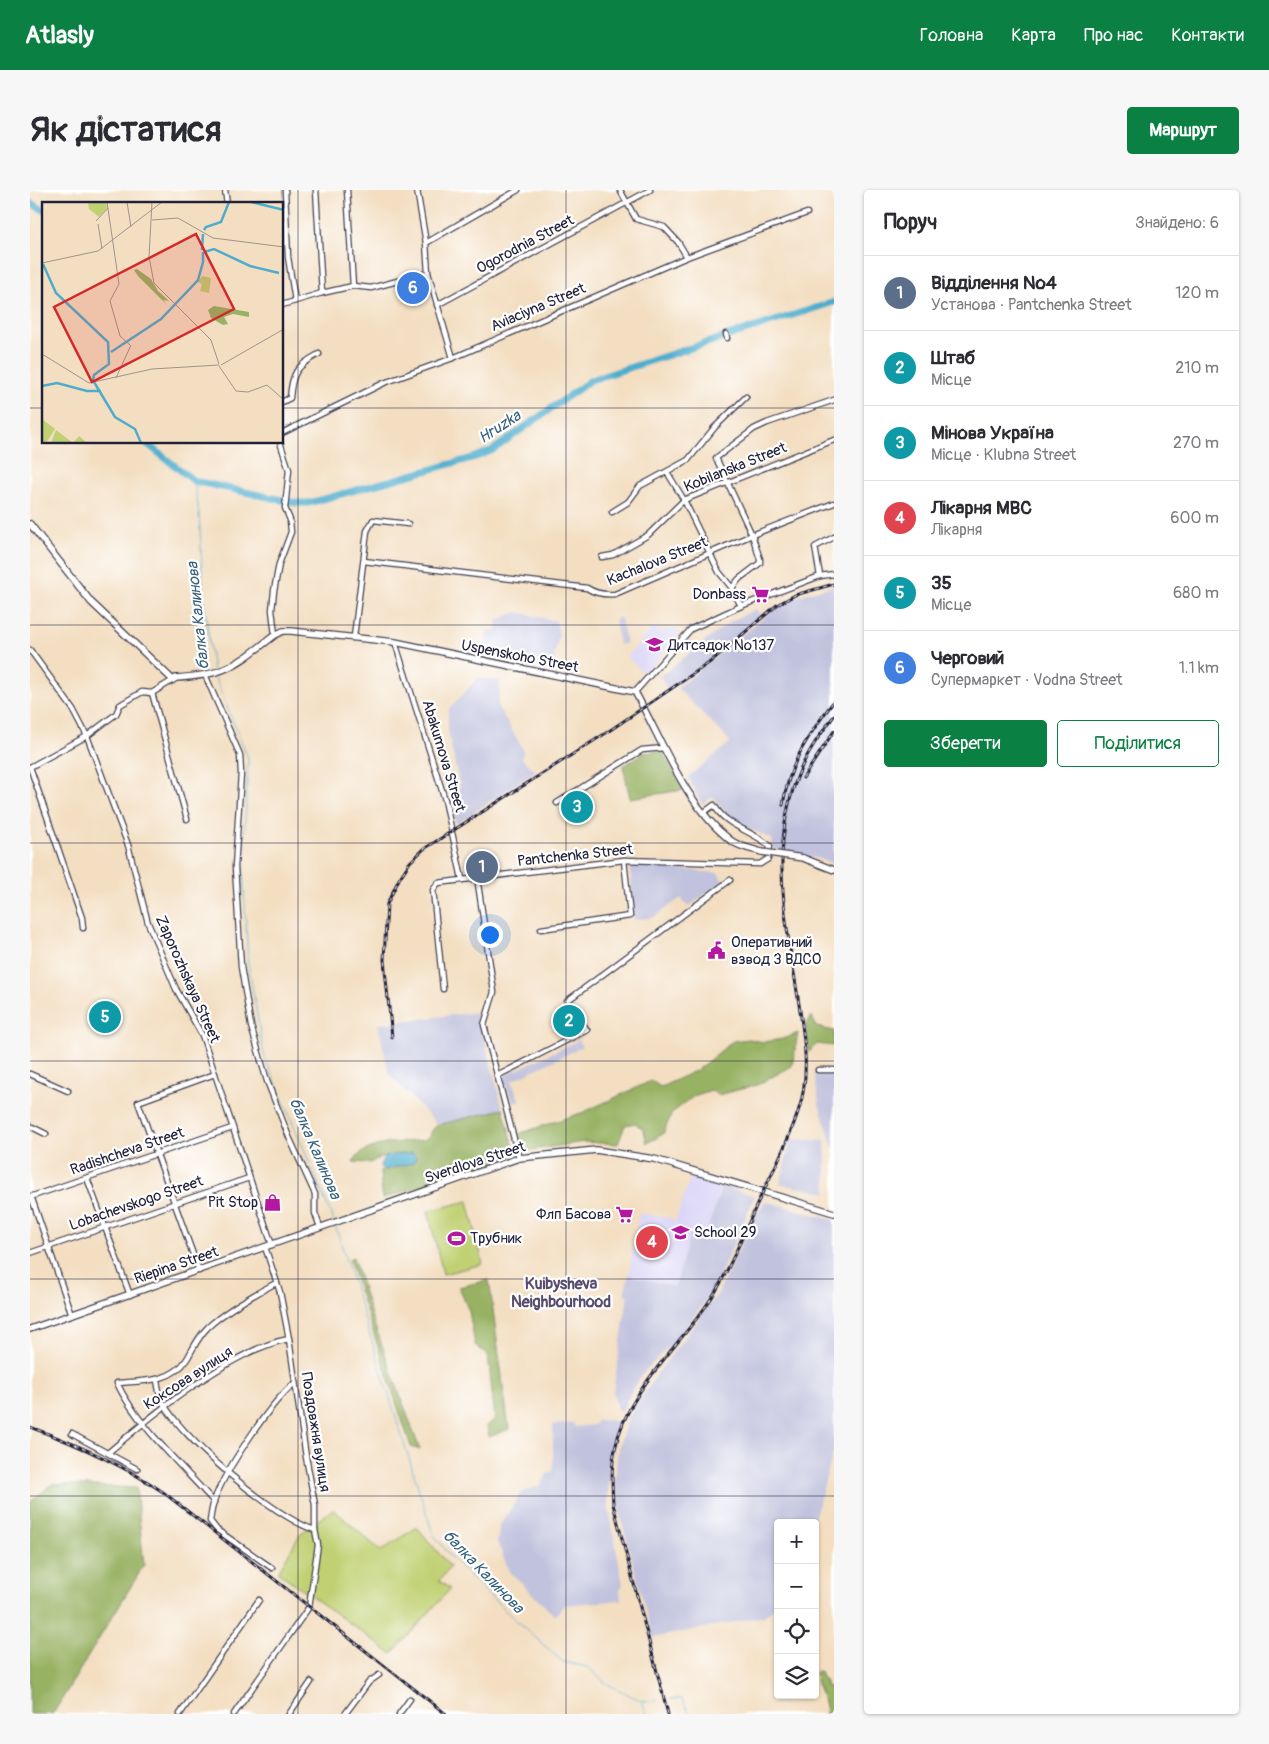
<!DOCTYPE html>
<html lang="uk">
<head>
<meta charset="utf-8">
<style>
	:root { --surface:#fff; --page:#f7f7f7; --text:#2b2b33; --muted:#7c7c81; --line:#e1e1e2; --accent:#0b8043 }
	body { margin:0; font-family:Pangolin,sans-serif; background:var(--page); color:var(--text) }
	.controls { position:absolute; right:15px; bottom:15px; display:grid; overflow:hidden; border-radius:5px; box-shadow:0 1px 4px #0004 }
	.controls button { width:45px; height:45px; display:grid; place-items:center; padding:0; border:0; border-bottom:1px solid var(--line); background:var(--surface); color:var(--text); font:25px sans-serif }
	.you { position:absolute; left:459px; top:744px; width:18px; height:18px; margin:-12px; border:4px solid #fff; border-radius:50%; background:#1a73e8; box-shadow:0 0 0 8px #1a73e833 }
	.badge { display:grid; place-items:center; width:32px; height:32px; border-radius:50%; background:var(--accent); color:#fff; font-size:16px; font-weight:700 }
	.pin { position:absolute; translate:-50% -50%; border:2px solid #fff; box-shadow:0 1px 5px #0006 }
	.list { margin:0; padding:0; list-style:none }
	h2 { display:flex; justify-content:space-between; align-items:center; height:65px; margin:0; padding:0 20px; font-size:21px }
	h2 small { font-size:16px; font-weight:400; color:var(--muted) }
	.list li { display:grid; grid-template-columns:32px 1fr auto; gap:15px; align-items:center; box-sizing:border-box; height:75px; padding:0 20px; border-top:1px solid var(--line) }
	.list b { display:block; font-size:19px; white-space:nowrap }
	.list p { margin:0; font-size:16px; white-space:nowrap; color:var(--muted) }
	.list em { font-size:16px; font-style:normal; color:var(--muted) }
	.actions { display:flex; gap:10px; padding:15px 20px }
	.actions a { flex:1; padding:11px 0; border:1px solid var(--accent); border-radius:5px; text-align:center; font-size:18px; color:var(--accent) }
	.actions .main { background:var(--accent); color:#fff }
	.icon { flex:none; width:28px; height:28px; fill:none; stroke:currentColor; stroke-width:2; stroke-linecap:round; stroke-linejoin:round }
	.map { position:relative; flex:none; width:804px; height:1524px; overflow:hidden; border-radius:5px }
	header { display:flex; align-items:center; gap:30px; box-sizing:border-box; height:70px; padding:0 25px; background:var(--accent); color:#fff }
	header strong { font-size:24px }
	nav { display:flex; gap:28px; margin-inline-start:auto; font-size:18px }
	.intro { display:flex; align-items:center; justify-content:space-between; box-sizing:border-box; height:120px; padding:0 30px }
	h1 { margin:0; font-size:35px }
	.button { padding:12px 22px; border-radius:5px; background:var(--accent); color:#fff; font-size:18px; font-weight:700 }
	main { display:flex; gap:30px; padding:0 30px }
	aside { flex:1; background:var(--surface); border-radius:5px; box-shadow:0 1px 4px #0004 }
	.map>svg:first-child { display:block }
	.built { fill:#dbd6f7 }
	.industrial { fill:#c1c2dd }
	.green { fill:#c0d072; stroke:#717956 }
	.forest { fill:#98b264; stroke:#5d6a50 }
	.water { fill:#4eadcd; stroke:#386884 }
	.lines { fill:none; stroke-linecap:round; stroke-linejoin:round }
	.stream { stroke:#4eadcd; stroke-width:1 }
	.river { stroke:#4eadcd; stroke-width:7 }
	.minor-casing { stroke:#413e4f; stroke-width:7 }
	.tertiary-casing { stroke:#413e4f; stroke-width:8 }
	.minor { stroke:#fff; stroke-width:4.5 }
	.tertiary { stroke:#fff; stroke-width:5.5 }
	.rail-casing { stroke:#22223b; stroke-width:3 }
	.rail { stroke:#fff; stroke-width:1; stroke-dasharray:4; stroke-linecap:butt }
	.tertiary-bridge-casing { stroke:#413e4f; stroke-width:8; stroke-linecap:butt }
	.tertiary-bridge { stroke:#fff; stroke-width:5.5 }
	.grid { fill:none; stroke:#22223b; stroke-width:1; stroke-opacity:0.55 }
	.labels { text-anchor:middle; stroke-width:4.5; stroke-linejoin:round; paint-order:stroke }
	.street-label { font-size:15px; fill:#22223b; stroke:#fff }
	.poi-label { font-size:15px; fill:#22223b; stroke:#fff; text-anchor:start }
	.water-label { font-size:16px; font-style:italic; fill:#36617d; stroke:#fff }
	.neighbourhood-label { font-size:16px; font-weight:bold; fill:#584c6e; stroke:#fff }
	.inset-river { fill:none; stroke:#4eadcd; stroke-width:2.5 }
	.inset-road { fill:none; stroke:#9f938b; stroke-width:1 }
	.view { fill:#d62828; fill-opacity:0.15; stroke:#d62828; stroke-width:2.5 }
	.inset-edge { fill:none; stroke:#22223b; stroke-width:2.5 }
</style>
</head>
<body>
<header>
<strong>Atlasly</strong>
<nav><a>Головна</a><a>Карта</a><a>Про нас</a><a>Контакти</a></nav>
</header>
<div class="intro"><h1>Як дістатися</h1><a class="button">Маршрут</a></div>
<main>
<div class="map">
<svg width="804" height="1524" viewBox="0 0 804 1524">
	<rect width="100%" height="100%" fill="#fff"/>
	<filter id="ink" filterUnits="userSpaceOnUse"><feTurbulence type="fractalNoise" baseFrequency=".02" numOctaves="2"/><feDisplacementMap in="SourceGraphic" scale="10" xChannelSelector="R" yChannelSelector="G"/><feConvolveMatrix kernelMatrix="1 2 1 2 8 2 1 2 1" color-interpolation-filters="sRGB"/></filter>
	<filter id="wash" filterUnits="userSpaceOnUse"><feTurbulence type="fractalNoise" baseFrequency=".0096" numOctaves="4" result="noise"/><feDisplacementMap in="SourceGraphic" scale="20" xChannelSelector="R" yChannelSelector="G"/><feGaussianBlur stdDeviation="1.12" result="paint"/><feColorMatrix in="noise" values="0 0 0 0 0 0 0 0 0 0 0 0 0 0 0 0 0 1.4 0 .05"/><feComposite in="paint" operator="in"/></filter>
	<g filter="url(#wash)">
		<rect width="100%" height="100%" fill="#f3dec1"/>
		<!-- built -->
		<g class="built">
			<polygon points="624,436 630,442 647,438 650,444 615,484 597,467"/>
			<polygon points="661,986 692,996 676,1045 661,1040 645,1097 599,1085 609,1023 644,1029 643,1034 644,1035"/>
		</g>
		<!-- industrial -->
		<g class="industrial">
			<polygon points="804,395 804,674 791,669 743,659 741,649 700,629 683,607 672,614 658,587 701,552 647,498 748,416 769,406"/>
			<polygon points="726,419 730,425 689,463 638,500 630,486 700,432"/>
			<polygon points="488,422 526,431 529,443 522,479 454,466 457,441 466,440 467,430"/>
			<polygon points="591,428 596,454 589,455 585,429"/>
			<polygon points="448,488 470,491 468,517 493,559 492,569 506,581 426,634 422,615 430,597 418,542 418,520"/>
			<polygon points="600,675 688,683 693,691 658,717 651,708 624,727 604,730"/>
			<polygon points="447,822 473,919 408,935 359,884 348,834"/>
			<polygon points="549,850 552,857 481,891 490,911 484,913 471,887"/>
			<polygon points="784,881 804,882 804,960 789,914"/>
			<polygon points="761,949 795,951 797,1003 750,994"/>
			<polygon points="692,996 725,1006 688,1089 677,1109 647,1148 615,1181 603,1198 592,1221 587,1219 583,1202 598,1105 594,1104 599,1085 645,1097 661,1040 676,1044"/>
			<polygon points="735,1011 804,1030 804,1260 783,1333 748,1333 748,1414 734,1426 623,1448 587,1313 585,1291 588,1258 598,1229 624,1188 688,1103 723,1030"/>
			<polygon points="579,1230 587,1232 579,1277 578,1315 593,1395 590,1399 591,1410 534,1415 525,1426 479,1381 467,1352 470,1335 492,1302 511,1295 517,1284 523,1281 523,1235 543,1233 545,1237 564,1235 567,1231"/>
		</g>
		<!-- green -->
		<g class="green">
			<polygon points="438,1011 453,1074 413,1084 398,1021"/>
			<polygon points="303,1319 351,1361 387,1337 420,1377 409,1391 420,1399 362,1464 248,1382 270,1344"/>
		</g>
		<!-- forest -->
		<g class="forest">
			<polygon points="632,561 653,600 600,608 593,576 614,563"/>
			<polygon points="782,826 786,837 804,841 804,856 787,854 779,862 776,835"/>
			<polygon points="768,843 762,876 727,895 688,905 681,900 664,906 642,923 633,944 617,953 614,940 605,933 595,935 588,954 553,952 497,961 488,955 485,945 554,922 621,891 631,897 667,880 703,851 719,849 733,852 753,849"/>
			<path d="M473,919L486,965L352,1009L350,981L383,973V963L351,967L340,973L323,972C333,954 366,952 384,951C388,950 392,951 395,949C402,946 401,938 408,935Z"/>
			<polygon points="323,1067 343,1131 390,1260 381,1257 319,1069"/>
			<polygon points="459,1090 479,1239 459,1247 457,1235 465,1230 458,1165 445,1155 439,1121 429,1097"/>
			<polygon points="22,1294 106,1298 114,1375 24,1522 22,1524 0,1524 0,1312"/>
			<path d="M785,1482H790L797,1497L804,1495V1524H795C798,1513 785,1497 785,1482Z"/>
		</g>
		<!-- water -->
		<path class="water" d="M383,963L386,967L383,973L354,980L350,977C351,962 369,965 383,963Z"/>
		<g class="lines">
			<!-- stream -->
			<g class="stream">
				<polyline points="164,291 169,323 174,410 183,481"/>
				<polyline points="184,485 218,568 213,679 218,773 234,865 304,1031"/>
				<polyline points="305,1035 403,1344 422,1368 480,1425 533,1472 557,1477 577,1494 612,1511 627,1510"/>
				<polyline points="640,1509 652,1509 660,1524"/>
				<polyline points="612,1511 617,1524"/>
			</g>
			<!-- river -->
			<g class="river">
				<polyline points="0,13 14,20"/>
				<polyline points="115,252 164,291 266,313 279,313 446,267 463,260 561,190 804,112"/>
			</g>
		</g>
	</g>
	<g filter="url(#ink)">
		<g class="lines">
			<defs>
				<g id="minor">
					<polyline points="195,0 197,14"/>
					<polyline points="255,0 258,67 265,111"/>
					<polyline points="286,0 292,103"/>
					<polyline points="317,0 323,96"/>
					<polyline points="387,0 396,53 398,83 423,168"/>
					<polyline points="590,0 606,29 634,37 648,52 657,67"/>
					<polyline points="396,53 488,0"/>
					<polyline points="252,115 292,103 323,96 341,98 398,83"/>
					<polyline points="407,115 620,0"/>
					<polyline points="696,144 697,148"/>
					<path d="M252,212L260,208C262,183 266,176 289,164"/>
					<polyline points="252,243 354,193 423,168 657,67 777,23"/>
					<polyline points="637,282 654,310 689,382 702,398"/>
					<polyline points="582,322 598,312 610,296 658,270 685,237 716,207"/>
					<polyline points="572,367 583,365 618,345 654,310 804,250"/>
					<path d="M334,371L557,398C566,404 574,405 585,404L722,345L804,313"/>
					<polyline points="790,386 785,357 804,347"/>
					<polyline points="711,416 702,398 709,389 730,373 730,369 722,345 686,268 724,239 737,233 804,210"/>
					<polyline points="245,445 242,420 244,401 249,374 261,342 260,330 255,318 259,280 250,252"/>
					<polyline points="324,447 337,341 343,330 378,334"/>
					<polyline points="365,452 415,610 432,689"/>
					<polyline points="0,460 43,519 57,546 98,655 118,733 146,799 172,845 242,1055"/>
					<polyline points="176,487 210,565 211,583 205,677 211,777 221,836 237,891 259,947 285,1004 285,1023 290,1037"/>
					<polyline points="605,502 661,439 711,416 790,386 804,384"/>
					<polyline points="122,503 157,629"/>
					<polyline points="0,577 57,546 86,524 90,515 112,502 122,503 145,489"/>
					<polyline points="0,577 52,728 53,738"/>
					<polyline points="527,613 612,560 634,558"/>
					<polyline points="447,687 464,802 454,835 489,968"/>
					<polyline points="511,739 600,726 594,670"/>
					<path d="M413,799L403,700L408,693L594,670L730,674L738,669L740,656C722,640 696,637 684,615L673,623"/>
					<polyline points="788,880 804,880"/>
					<polyline points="0,884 38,901"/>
					<polyline points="467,886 557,840 537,811 700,690"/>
					<polyline points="0,936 16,944"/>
					<polyline points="57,988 100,1105"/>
					<polyline points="1,1006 42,1125"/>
					<polyline points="0,1007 202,938"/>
					<polyline points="0,1063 219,988"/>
					<polyline points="169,1081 108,912 185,884"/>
					<path d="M127,1190C128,1196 129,1203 131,1209C149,1247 245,1328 285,1340"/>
					<polyline points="42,1244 107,1279"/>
					<path d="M79,1262C123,1224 203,1159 259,1149"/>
					<path d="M184,1312C153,1277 106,1234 87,1193C111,1191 142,1193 157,1169C164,1157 168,1147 178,1137C198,1119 223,1105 246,1093"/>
					<path d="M242,1378L187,1340L180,1331C181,1324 182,1317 184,1311C194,1282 241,1211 265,1193"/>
					<polyline points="150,1524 229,1410"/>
					<polyline points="204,1524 279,1417 288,1355 285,1340 285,1315 276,1267 259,1149 250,1102 235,1057"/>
					<polyline points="259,1524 281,1492"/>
					<polyline points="315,1524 339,1492 349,1485"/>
					<polyline points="369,1524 380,1509"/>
				</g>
				<g id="tertiary">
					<polyline points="0,334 61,412 143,490"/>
					<path d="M146,488C197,485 206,475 245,445L253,441H261L365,452L605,502C632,550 655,615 700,650C709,657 721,659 732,662"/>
					<polyline points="773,668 804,680"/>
					<polyline points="0,1139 489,968 566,960 624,969 804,1023"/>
				</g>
			</defs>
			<!-- minor casing -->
			<use href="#minor" class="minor-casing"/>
			<!-- tertiary casing -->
			<use href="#tertiary" class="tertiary-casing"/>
			<!-- minor -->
			<use href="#minor" class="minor"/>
			<!-- tertiary -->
			<use href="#tertiary" class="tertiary"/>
			<defs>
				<g id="rail">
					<polyline points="773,588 804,541"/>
					<path d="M753,615C759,573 779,544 804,511"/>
					<polyline points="362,847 354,770 357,714 369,689 380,672 394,659 576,543 679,473 747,415 765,405 804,394"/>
					<path d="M0,1237C46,1254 92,1274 133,1302L416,1524"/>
					<path d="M638,1524L583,1314C582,1296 581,1277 585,1259C597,1196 660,1148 690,1094C704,1068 716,1039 728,1012C742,983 758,953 768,922C781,885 774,846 768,808C756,730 737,652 772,576C780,558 792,542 804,526"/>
				</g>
			</defs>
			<!-- rail casing -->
			<use href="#rail" class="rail-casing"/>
			<!-- rail -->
			<use href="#rail" class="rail"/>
			<defs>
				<polyline id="tertiary-bridge" points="732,662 773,668"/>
			</defs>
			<!-- tertiary-bridge casing -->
			<use href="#tertiary-bridge" class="tertiary-bridge-casing"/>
			<!-- tertiary-bridge -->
			<use href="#tertiary-bridge" class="tertiary-bridge"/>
		</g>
	</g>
	<!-- grid -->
	<path class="grid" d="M268,0V1524M536,0V1524M0,218H14M252,218H804M0,435H804M0,653H804M0,871H804M0,1089H804M0,1306H804"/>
	<!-- icons -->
	<defs>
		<symbol id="supermarket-bare" viewBox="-9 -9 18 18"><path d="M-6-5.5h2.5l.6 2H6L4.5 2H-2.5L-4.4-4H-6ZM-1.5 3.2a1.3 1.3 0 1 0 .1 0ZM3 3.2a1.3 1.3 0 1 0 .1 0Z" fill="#b5179e" stroke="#fff" stroke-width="2.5" paint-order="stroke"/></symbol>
		<symbol id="school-bare" viewBox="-9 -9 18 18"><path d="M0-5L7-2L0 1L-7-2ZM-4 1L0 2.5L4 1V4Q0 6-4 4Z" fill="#b5179e" stroke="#fff" stroke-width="2.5" paint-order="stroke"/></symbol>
		<symbol id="civic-bare" viewBox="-9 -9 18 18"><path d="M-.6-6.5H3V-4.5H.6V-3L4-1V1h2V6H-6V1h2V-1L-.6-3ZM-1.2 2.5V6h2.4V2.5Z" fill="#b5179e" stroke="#fff" stroke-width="2.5" paint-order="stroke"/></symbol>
		<symbol id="shop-bare" viewBox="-9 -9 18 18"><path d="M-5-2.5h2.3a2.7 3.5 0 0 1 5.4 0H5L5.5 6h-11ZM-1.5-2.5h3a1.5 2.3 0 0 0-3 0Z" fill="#b5179e" stroke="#fff" stroke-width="2.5" paint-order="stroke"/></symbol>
		<symbol id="stadium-bare" viewBox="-9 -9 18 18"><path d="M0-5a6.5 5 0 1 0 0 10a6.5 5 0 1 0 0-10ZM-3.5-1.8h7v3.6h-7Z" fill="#b5179e" stroke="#fff" stroke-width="2.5" paint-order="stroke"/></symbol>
	</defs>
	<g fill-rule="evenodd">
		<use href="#supermarket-bare" x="718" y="392" width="25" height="25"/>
		<use href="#school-bare" x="612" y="442" width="25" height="25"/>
		<use href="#civic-bare" x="674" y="748" width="25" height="25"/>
		<use href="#shop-bare" x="230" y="1000" width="25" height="25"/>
		<use href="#supermarket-bare" x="582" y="1012" width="25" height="25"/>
		<use href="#school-bare" x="638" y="1030" width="25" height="25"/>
		<use href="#stadium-bare" x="414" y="1036" width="25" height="25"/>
	</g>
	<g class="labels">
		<!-- street labels -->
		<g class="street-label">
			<text transform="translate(495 54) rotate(-28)" y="5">Ogorodnia Street</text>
			<text transform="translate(508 117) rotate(-23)" y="5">Aviaciyna Street</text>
			<text transform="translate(705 277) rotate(-22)" y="5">Kobilanska Street</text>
			<text transform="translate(627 371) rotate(-22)" y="5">Kachalova Street</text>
			<text transform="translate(490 466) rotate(11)" y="5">Uspenskoho Street</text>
			<text transform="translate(414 566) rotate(73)" y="5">Abakumova Street</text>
			<text transform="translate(545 665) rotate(-6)" y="5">Pantchenka Street</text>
			<text transform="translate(158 789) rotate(66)" y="5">Zaporozhskaya Street</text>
			<text transform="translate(97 961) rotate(-19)" y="5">Radishcheva Street</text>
			<text transform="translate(445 972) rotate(-18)" y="5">Sverdlova Street</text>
			<text transform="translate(106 1013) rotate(-19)" y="5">Lobachevskogo Street</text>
			<text transform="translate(146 1075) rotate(-19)" y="5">Riepina Street</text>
			<text transform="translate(158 1188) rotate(-33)" y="5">Коксова вулиця</text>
			<text transform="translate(286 1242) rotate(81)" y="5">Поздовжня вулиця</text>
		</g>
		<!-- poi labels -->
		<g class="poi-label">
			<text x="716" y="409" text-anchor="end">Donbass</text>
			<text x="638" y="460">Дитсадок №137</text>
			<text x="701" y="757">Оперативний<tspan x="701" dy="17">взвод 3 ВДСО</tspan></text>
			<text x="228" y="1017" text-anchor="end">Pit Stop</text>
			<text x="581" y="1029" text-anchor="end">Флп Басова</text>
			<text x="664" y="1047">School 29</text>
			<text x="440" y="1053">Трубник</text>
		</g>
		<!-- water labels -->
		<g class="water-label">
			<text transform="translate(469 236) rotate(-33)" y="6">Hruzka</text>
			<text transform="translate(167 426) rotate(-96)" y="6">балка Калинова</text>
			<text transform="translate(286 958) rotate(67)" y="6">балка Калинова</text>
			<text transform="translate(454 1381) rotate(46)" y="6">балка Калинова</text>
		</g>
		<!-- neighbourhood labels -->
		<g class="neighbourhood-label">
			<text x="531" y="1099">Kuibysheva<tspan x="531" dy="18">Neighbourhood</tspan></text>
		</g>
	</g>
	<!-- overview -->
	<g transform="translate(12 12)">
		<rect width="241" height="241" fill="#f3dec1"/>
		<path d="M46,0H64L65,6L57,15L47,7ZM160,74L169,76L167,91L158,89L160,82L156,80ZM0,217L13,227L4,241H0ZM14,228L31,241L37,234L45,241H9Z" fill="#c0d072"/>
		<path d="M95,67L109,77L116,89L127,99L121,98L125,103L96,74L92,68ZM172,104L207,110V115L191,112L182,115L186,122L181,123L169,116L166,108Z" fill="#98b264"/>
		<path class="inset-river" d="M209,0L242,8M162,28L164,25L179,20L187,0M160,48L161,32M162,50L172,47L208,64L237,71M1,62L14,91L66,140L67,162L52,173L51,179M69,150L119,117L156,78L161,60V50M52,180L73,215L93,227L99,241M0,184L15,181L45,189H59"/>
		<path class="inset-road" d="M65,0L77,82L68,99L78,134L88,143M85,0L89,25M110,0L107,55L112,81L169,138L177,162M110,18L136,16L171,36L242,45M54,19L66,6M56,22L60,47M0,61L56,49L120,0M0,152L47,181L110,167L177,163M179,163L242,127M177,164L194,189L206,190L225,183L242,198M74,176L89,143"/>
		<path class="view" d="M154,32L192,107L50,180L12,105Z"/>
		<rect width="241" height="241" class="inset-edge"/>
	</g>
</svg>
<div class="controls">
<button>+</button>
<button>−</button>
<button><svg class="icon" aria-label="locate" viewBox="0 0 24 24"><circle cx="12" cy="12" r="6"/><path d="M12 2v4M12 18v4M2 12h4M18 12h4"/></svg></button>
<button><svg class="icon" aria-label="layers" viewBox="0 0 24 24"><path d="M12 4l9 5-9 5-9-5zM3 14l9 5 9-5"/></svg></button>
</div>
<div class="you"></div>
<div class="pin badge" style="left:452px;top:677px;background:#5c6f8a">1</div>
<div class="pin badge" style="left:539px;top:831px;background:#0f9aa8">2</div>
<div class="pin badge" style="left:547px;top:617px;background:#0f9aa8">3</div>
<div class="pin badge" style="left:622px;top:1052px;background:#e0444e">4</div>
<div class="pin badge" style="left:75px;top:827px;background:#0f9aa8">5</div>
<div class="pin badge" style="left:383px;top:98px;background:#3f7fe0">6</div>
</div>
<aside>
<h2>Поруч<small>Знайдено: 6</small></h2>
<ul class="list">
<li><span class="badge" style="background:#5c6f8a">1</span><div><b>Відділення №4</b><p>Установа · Pantchenka Street</p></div><em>120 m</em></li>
<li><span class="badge" style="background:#0f9aa8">2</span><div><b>Штаб</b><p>Місце</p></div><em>210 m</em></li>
<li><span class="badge" style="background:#0f9aa8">3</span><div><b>Мінова Україна</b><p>Місце · Klubna Street</p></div><em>270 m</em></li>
<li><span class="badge" style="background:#e0444e">4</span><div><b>Лікарня МВС</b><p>Лікарня</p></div><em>600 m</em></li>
<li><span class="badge" style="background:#0f9aa8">5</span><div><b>35</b><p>Місце</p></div><em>680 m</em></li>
<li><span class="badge" style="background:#3f7fe0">6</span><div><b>Черговий</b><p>Супермаркет · Vodna Street</p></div><em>1.1 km</em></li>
</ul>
<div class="actions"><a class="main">Зберегти</a><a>Поділитися</a></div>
</aside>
</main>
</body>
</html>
